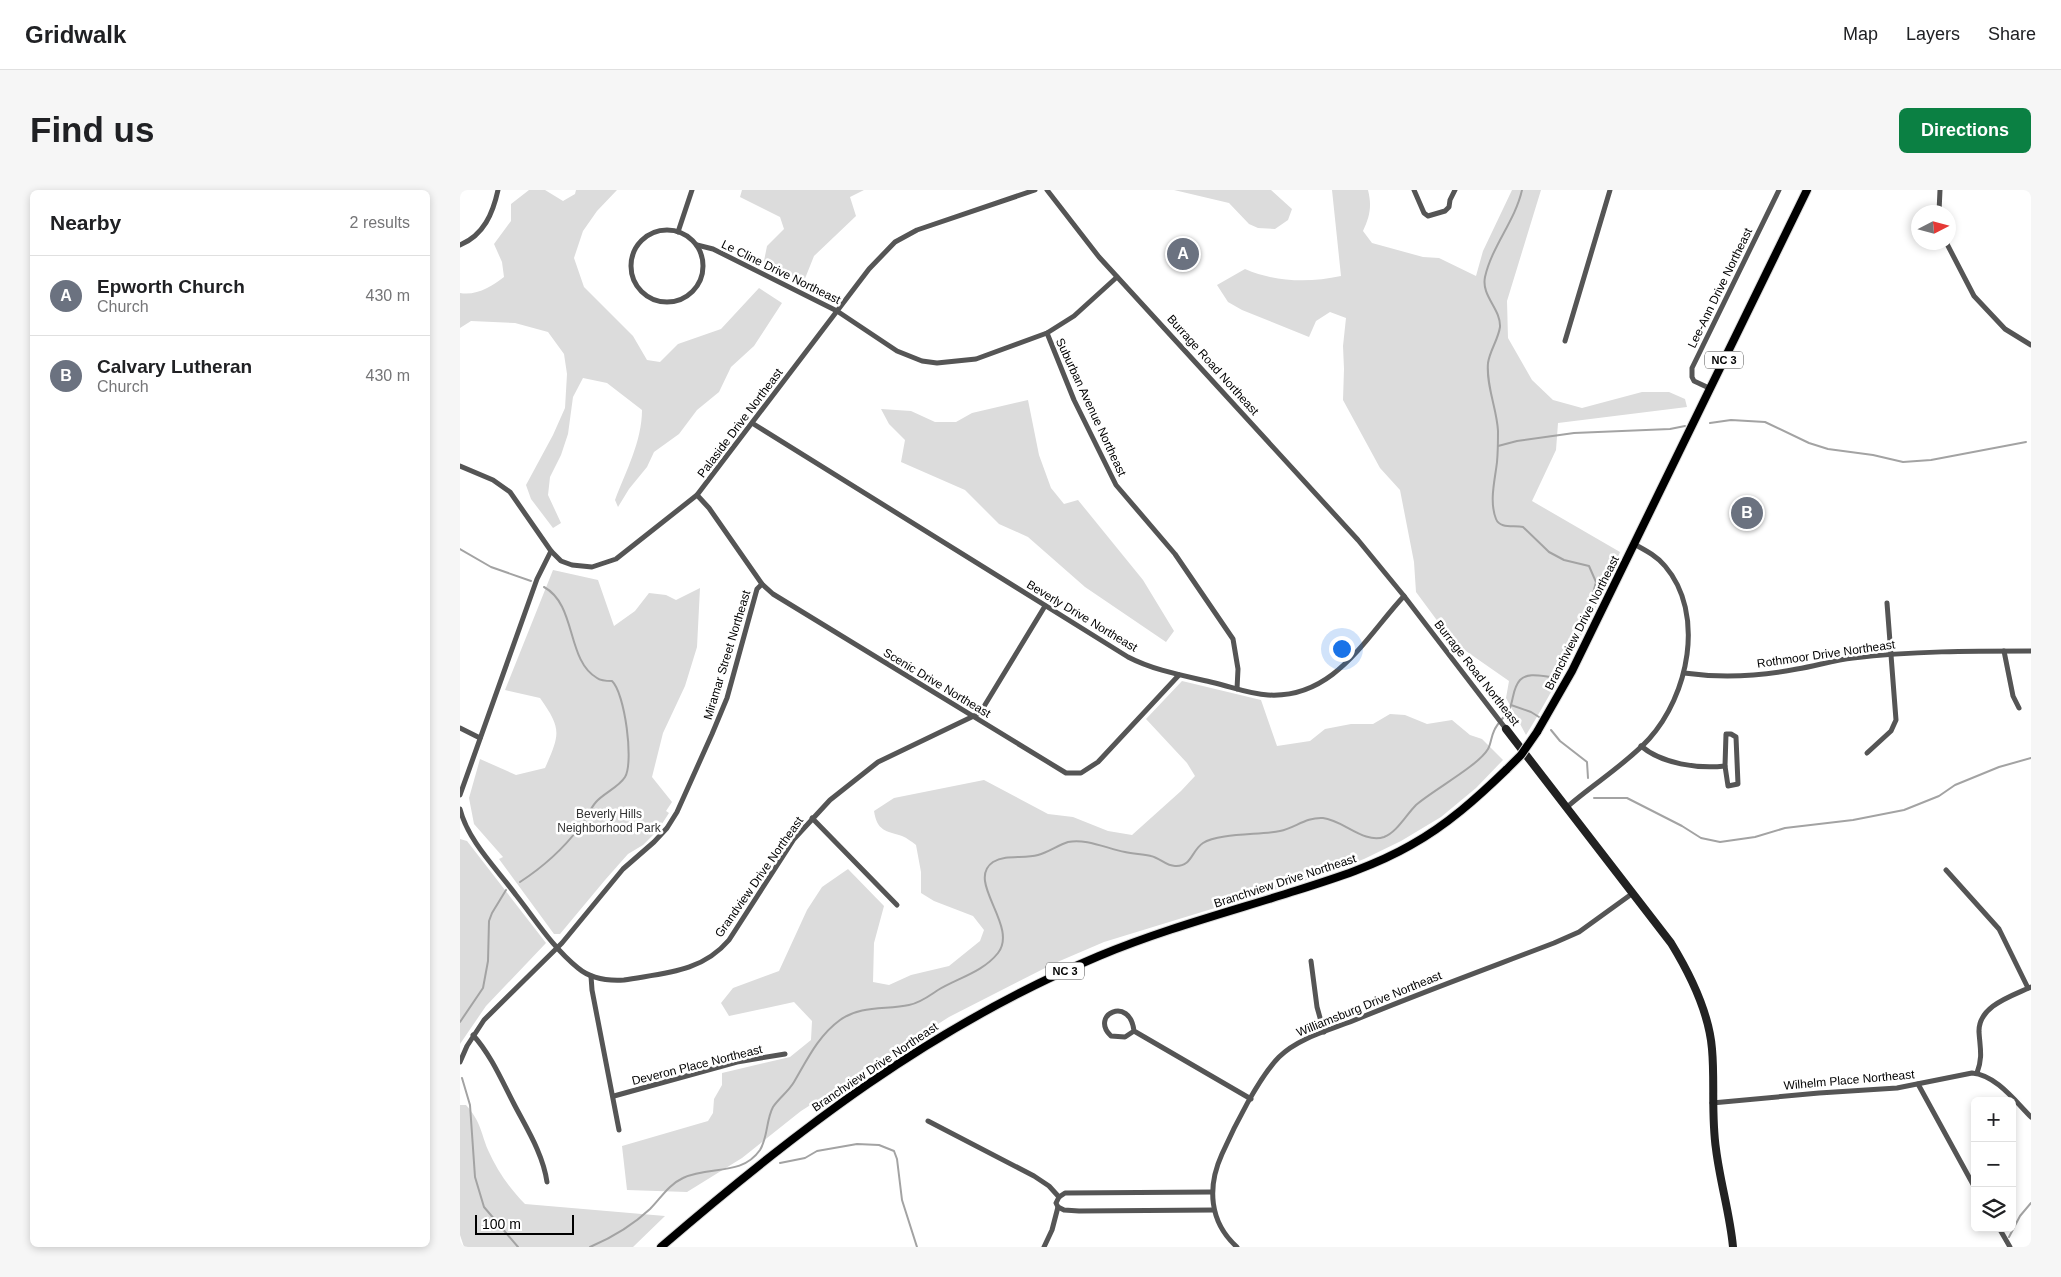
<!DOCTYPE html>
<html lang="en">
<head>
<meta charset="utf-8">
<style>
	:root { --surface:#fff; --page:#f6f6f6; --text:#202124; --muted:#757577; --line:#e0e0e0; --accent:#0b8043 }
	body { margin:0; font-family:Arial,sans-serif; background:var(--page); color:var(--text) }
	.controls { position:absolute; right:15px; bottom:15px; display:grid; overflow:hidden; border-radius:8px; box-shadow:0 2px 8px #0003 }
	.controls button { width:45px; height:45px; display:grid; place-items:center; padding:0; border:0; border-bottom:1px solid var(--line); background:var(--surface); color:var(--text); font:25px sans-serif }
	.compass { position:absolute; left:1451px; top:15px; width:45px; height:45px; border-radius:50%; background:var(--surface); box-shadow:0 2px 8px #0003; rotate:84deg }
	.scale { position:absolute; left:15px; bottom:12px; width:99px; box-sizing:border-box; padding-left:5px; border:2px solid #000; border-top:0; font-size:14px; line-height:18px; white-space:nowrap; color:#000; -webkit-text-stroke:4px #fff; paint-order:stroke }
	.you { position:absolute; left:881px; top:458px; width:18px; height:18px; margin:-12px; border:4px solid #fff; border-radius:50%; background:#1a73e8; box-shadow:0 0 0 8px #1a73e833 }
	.badge { display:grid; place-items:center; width:32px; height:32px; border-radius:50%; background:var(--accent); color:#fff; font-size:16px; font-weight:700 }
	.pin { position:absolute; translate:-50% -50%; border:2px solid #fff; box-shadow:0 1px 5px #0006 }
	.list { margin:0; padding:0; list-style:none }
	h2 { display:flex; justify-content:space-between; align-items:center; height:65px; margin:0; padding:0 20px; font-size:21px }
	h2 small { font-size:16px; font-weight:400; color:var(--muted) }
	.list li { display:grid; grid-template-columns:32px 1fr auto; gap:15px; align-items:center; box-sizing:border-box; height:80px; padding:0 20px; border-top:1px solid var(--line) }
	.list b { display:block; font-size:19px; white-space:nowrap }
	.list p { margin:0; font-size:16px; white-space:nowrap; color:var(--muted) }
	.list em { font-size:16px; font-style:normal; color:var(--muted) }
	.icon { flex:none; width:28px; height:28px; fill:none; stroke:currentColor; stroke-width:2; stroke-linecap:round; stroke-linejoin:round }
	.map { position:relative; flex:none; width:1571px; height:1057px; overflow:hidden; border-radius:8px }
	header { display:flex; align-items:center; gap:30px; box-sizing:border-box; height:70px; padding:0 25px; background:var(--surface); border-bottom:1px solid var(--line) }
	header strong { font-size:24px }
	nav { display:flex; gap:28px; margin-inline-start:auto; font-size:18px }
	.intro { display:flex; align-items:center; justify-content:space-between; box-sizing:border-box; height:120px; padding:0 30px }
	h1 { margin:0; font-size:35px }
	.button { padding:12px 22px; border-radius:8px; background:var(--accent); color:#fff; font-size:18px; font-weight:700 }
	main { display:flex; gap:30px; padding:0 30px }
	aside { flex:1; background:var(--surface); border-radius:8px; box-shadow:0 2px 8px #0003 }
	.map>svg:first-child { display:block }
	.green { fill:#dcdcdc }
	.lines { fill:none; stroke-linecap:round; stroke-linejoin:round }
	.stream { stroke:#a3a3a3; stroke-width:2 }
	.primary-casing { stroke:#dbdbdb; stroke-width:10 }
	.street { stroke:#555; stroke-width:5 }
	.secondary { stroke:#222; stroke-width:8 }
	.primary { stroke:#000; stroke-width:8 }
	.primary-bridge-casing { stroke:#dbdbdb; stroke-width:10; stroke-linecap:butt }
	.primary-bridge { stroke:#000; stroke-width:8 }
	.labels { text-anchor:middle; stroke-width:5; stroke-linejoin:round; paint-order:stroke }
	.shield { fill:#fff; stroke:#4c4c4c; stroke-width:1 }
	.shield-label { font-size:11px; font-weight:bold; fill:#000 }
	.street-label { font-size:12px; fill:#000; stroke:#fff }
	.park-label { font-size:12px; fill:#333; stroke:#fff }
</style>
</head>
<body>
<header>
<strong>Gridwalk</strong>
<nav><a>Map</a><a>Layers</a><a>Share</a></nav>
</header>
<div class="intro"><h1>Find us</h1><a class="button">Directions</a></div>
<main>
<aside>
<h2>Nearby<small>2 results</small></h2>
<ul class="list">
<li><span class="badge" style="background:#6b7280">A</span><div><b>Epworth Church</b><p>Church</p></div><em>430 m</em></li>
<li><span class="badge" style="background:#6b7280">B</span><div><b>Calvary Lutheran</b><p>Church</p></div><em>430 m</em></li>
</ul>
</aside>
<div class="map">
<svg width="1571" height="1057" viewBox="0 0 1571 1057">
	<rect width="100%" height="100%" fill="#fff"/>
	<!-- green -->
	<g class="green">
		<path d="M69,0H85L103,11L115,4L116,0H157L137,21L123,41L114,68L124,97L173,146L187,170L200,172L218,154L261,139L299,98L322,113L294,156L271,177L259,202L237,220L219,244L194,262L187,277L169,299L158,317L155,310C166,281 182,251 182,220L147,193L123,188L113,207L108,244L101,265L90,287L88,305L101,333L93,338L71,309L66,295L93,245L105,218L107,184L104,164L88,142L55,133L11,131L0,138V103C17,106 32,96 44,87L42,72L34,54L51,31V14Z"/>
		<polygon points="282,0 404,0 390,7 396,26 354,66 342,96 303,76 307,56 324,39 320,27 280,7"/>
		<polygon points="714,0 811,0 832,19 828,30 815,39 798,38 789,34 769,13"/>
		<path d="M872,0H908C912,16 910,26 903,41L912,53L963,67L979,68L1016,86L1023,61L1052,0H1081L1047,111L1048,148L1072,190L1093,210L1122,218L1182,202H1209L1225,209L1227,217L1098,233L1096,260L1072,311L1160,362C1150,392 1135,419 1121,446C1103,480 1086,513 1066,545L1046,508L1049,491L993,452L956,402L954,372L940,300L920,278L883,210L884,179L883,156L886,128L870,122L856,131L849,147L782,120L768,112L757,95L785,79C815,92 849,93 881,86Z"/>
		<polygon points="568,210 579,265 591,298 604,314 618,310 683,390 714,441 706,452 625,397 568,347 539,334 505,300 441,272 445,250 429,234 421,219 451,221 475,232 496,232 512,223"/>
		<path d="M93,380L138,390L154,436L175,421L189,403L206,405L216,410L240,398L237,457L225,496L203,543L192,587L212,612L206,621L209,623L198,640L183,655L168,664L145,690L100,744H94L39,669L43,667L14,634L9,608L20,569L56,585L85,578C100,544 102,539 80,508L45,500Z"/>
		<path d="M722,491L801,510L817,556L850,551L865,539L891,534H913L930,524L945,525L967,534L992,530L1010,545L1022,549L1043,570L1016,598L981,627L941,651L904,669L863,685L644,752L595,773L489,827L341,921L282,968L227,1002L167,1000L162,956L248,931L253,923L254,909L262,895V883L330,867L351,850L352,831L334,812L269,826L261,813L273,798L319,781L347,720L362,697L388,679L424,716L414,753L413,792L429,795L451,785L489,776L520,751L524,740L513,726L474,711L461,703V682L456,655C452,652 447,648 442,646C426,641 417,641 414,621L434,608L524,590L588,624L613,627L648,641L672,645L721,601L735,586L727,573L686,529Z"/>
		<polygon points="0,649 7,651 86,753 26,816 0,854"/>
		<path d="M0,915H6C21,932 20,940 28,960C37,980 49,998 65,1014L205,1026L173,1057H4L0,1045Z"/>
	</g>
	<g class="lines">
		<!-- stream -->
		<g class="stream">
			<polyline points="1250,233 1271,230 1305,232 1349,253 1368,259 1413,265 1443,272 1471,270 1566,252"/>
			<polyline points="1038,256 1057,251 1114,243 1210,239 1225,236"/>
			<polyline points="0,359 31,377 71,391"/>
			<polyline points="1051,515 1071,522 1079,527"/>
			<polyline points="1091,540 1100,551 1127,572 1128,588"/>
			<polyline points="1134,608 1167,608 1222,636 1241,648 1260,652 1295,647 1325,638 1393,630 1444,620 1479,606 1495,595 1539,577 1571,568"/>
			<path d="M60,692C83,677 103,659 119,638C126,630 129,620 136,612C144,603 159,597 165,587C174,573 165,503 152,491C147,491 141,491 137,488C106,470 117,415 84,397"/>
			<polyline points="0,832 23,798 28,771 29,731 32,723 46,700"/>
			<polyline points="2,888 10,915 15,987 24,1017 58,1057"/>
			<polyline points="320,973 345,968 357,961 397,954 419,955 434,961 437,969 442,1010 457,1057"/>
			<polyline points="1549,1047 1560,1026 1571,1013"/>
			<path d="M130,1057C151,1048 173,1035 190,1019C201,1008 208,995 223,988C249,975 281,987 300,960C308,947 306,930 313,917C319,908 328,902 334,892C347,870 358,846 380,830C401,815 426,820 449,815C460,813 469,806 478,800C498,788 523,782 538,763C559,736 505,691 533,672C546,664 564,669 578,665C589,662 598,655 608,652C626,648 648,659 665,662C674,664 683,664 691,666C700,668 706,676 715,676C732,677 731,661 743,653C758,643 801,645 820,641C835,638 846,627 863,628C883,630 904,654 924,647C937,642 946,625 956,615C973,600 1018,576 1028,559C1031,554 1031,547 1034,541C1037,533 1045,527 1049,520C1054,510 1052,499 1060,490C1068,482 1081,486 1091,487L1103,469L1107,456L1129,419L1136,392L1129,376L1104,370L1089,362L1063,337C1054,335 1040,339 1036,329C1029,311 1035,290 1037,272C1038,262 1038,251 1038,241C1037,219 1026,196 1028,173C1030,160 1038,150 1040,137C1041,119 1021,106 1025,87C1032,56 1055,31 1062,0"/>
		</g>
		<defs>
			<g id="primary">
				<polyline points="1077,542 1112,481 1347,0"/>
				<path d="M201,1057C338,939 472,836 639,766C699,741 761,724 822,705C866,691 911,678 951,655C987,635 1017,608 1047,579"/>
			</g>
		</defs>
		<!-- primary casing -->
		<use href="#primary" class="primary-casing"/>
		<!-- street -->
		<g class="street">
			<polyline points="587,0 639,67 898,350 944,406 1046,539"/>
			<polyline points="954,0 964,23 968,26 985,21 989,17 990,10 995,0"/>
			<polyline points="1479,22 1480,0"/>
			<circle cx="207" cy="76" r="36"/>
			<polyline points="218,42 232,0"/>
			<polyline points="1486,52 1514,106 1545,139 1571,155"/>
			<path d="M0,55C24,45 33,23 38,0"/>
			<polyline points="237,55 253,59 377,121 437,161 462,171 477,173 516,169 587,143 614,126 657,87"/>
			<polyline points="587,143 614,210 656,295 715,364 773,449 778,479 777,499"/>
			<polyline points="1105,151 1150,0"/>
			<polyline points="1249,198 1234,191 1232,187 1232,178 1319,0"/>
			<path d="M292,233L668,467C695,481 726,486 755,493C772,497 790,504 808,505C874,509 905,448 944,406"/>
			<polyline points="0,276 33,290 50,302 91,361 101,371 112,375 132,377 156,369 237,305 409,79 435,52 457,40 575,0"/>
			<polyline points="237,305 249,318 302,394 313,404 606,583 621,583 638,572 719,485"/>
			<polyline points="1544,461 1553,506 1559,518"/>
			<path d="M1224,483C1260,488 1301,486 1337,479C1356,476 1374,470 1393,468C1452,461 1511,461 1571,461"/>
			<polyline points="0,538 20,548"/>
			<polygon points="1266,544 1271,544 1276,547 1278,594 1268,596 1265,576"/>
			<path d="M1181,556C1202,574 1238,579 1265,576"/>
			<polyline points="1407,563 1431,541 1436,530 1427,413"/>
			<polyline points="0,605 77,389 91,361"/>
			<path d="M1107,617C1133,594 1165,575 1189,549C1228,506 1246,424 1205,376C1197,366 1185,360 1174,354"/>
			<path d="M0,619C8,651 37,679 56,705C75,729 93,758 118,778C131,789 148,791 164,790C203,783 241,783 269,750L334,649L370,610L418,572L520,523L585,416"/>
			<polyline points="352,628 437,715"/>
			<polyline points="1486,680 1539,739 1568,798"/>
			<polyline points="851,771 857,817 864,842"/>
			<polyline points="131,786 132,800 159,940"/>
			<path d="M674,841L665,847L651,846C629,825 670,805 674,841L791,909"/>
			<path d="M13,845C31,865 42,891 54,914C67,939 83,964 87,992"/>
			<polyline points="0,872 7,856 24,830 102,753 163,679 194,652 207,638 217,622 252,544 267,508 297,399 302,394"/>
			<path d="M1517,883C1523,867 1520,858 1519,842C1518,816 1552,806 1571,797"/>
			<polyline points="1458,894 1515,998"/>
			<polyline points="154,906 277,872 325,864"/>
			<path d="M1252,913L1359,903L1437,898L1512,883C1536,885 1555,911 1571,927"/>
			<polyline points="468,931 574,986 589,996 599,1007"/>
			<polyline points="599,1007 605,1003 752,1002"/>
			<polyline points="598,1017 604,1020 619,1021 754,1020"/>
			<polyline points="1539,1038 1550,1057"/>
			<polyline points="584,1057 592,1040 598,1017 596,1013 599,1007"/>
			<path d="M777,1057C749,1032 747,997 762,964C774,937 799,887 819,867C837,849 866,841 890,832C957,804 1026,779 1094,753L1119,742L1173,703"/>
		</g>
		<!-- secondary -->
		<path class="secondary" d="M1046,539L1211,753C1230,784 1249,822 1252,859C1255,892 1251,925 1256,959C1260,992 1270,1024 1273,1057"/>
		<!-- primary -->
		<use href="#primary" class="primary"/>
		<defs>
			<polyline id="primary-bridge" points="1047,579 1061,565 1077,542"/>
		</defs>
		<!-- primary-bridge casing -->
		<use href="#primary-bridge" class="primary-bridge-casing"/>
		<!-- primary-bridge -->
		<use href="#primary-bridge" class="primary-bridge"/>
	</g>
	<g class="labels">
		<!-- shield labels -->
		<g class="shield">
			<rect x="1245" y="161.5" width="38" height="17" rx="4"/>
			<rect x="586" y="772.5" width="38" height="17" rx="4"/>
		</g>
		<g class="shield-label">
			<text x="1264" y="174">NC 3</text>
			<text x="605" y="785">NC 3</text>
		</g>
		<!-- street labels -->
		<g class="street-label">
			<text transform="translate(321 82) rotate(26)" y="4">Le Cline Drive Northeast</text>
			<text transform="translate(1260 98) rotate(-64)" y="4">Lee-Ann Drive Northeast</text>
			<text transform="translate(753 175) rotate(48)" y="4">Burrage Road Northeast</text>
			<text transform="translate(631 217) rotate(65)" y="4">Suburban Avenue Northeast</text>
			<text transform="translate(280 233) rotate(-53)" y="4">Palaside Drive Northeast</text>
			<text transform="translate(622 426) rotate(31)" y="4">Beverly Drive Northeast</text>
			<text transform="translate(1122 433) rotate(-63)" y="4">Branchview Drive Northeast</text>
			<text transform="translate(1366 464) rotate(-8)" y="4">Rothmoor Drive Northeast</text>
			<text transform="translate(267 465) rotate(-73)" y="4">Miramar Street Northeast</text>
			<text transform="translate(1017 483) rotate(52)" y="4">Burrage Road Northeast</text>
			<text transform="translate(477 493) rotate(31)" y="4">Scenic Drive Northeast</text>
			<text transform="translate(299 687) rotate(-55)" y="4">Grandview Drive Northeast</text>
			<text transform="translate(825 691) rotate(-18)" y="4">Branchview Drive Northeast</text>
			<text transform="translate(909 814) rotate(-22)" y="4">Williamsburg Drive Northeast</text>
			<text transform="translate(237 875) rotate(-14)" y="4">Deveron Place Northeast</text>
			<text transform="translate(415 877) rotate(-34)" y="4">Branchview Drive Northeast</text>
			<text transform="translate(1389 890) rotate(-5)" y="4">Wilhelm Place Northeast</text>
		</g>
		<!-- park labels -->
		<g class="park-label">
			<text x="149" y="628">Beverly Hills<tspan x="149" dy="14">Neighborhood Park</tspan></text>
		</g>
	</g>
</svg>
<div class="controls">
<button>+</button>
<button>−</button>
<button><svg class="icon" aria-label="layers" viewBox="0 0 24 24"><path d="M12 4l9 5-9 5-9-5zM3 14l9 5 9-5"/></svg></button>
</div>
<svg class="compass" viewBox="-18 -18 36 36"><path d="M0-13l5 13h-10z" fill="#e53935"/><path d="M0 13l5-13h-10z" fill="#757577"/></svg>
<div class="scale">100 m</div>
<div class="you"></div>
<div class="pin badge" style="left:723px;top:64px;background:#6b7280">A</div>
<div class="pin badge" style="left:1287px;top:323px;background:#6b7280">B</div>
</div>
</main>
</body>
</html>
